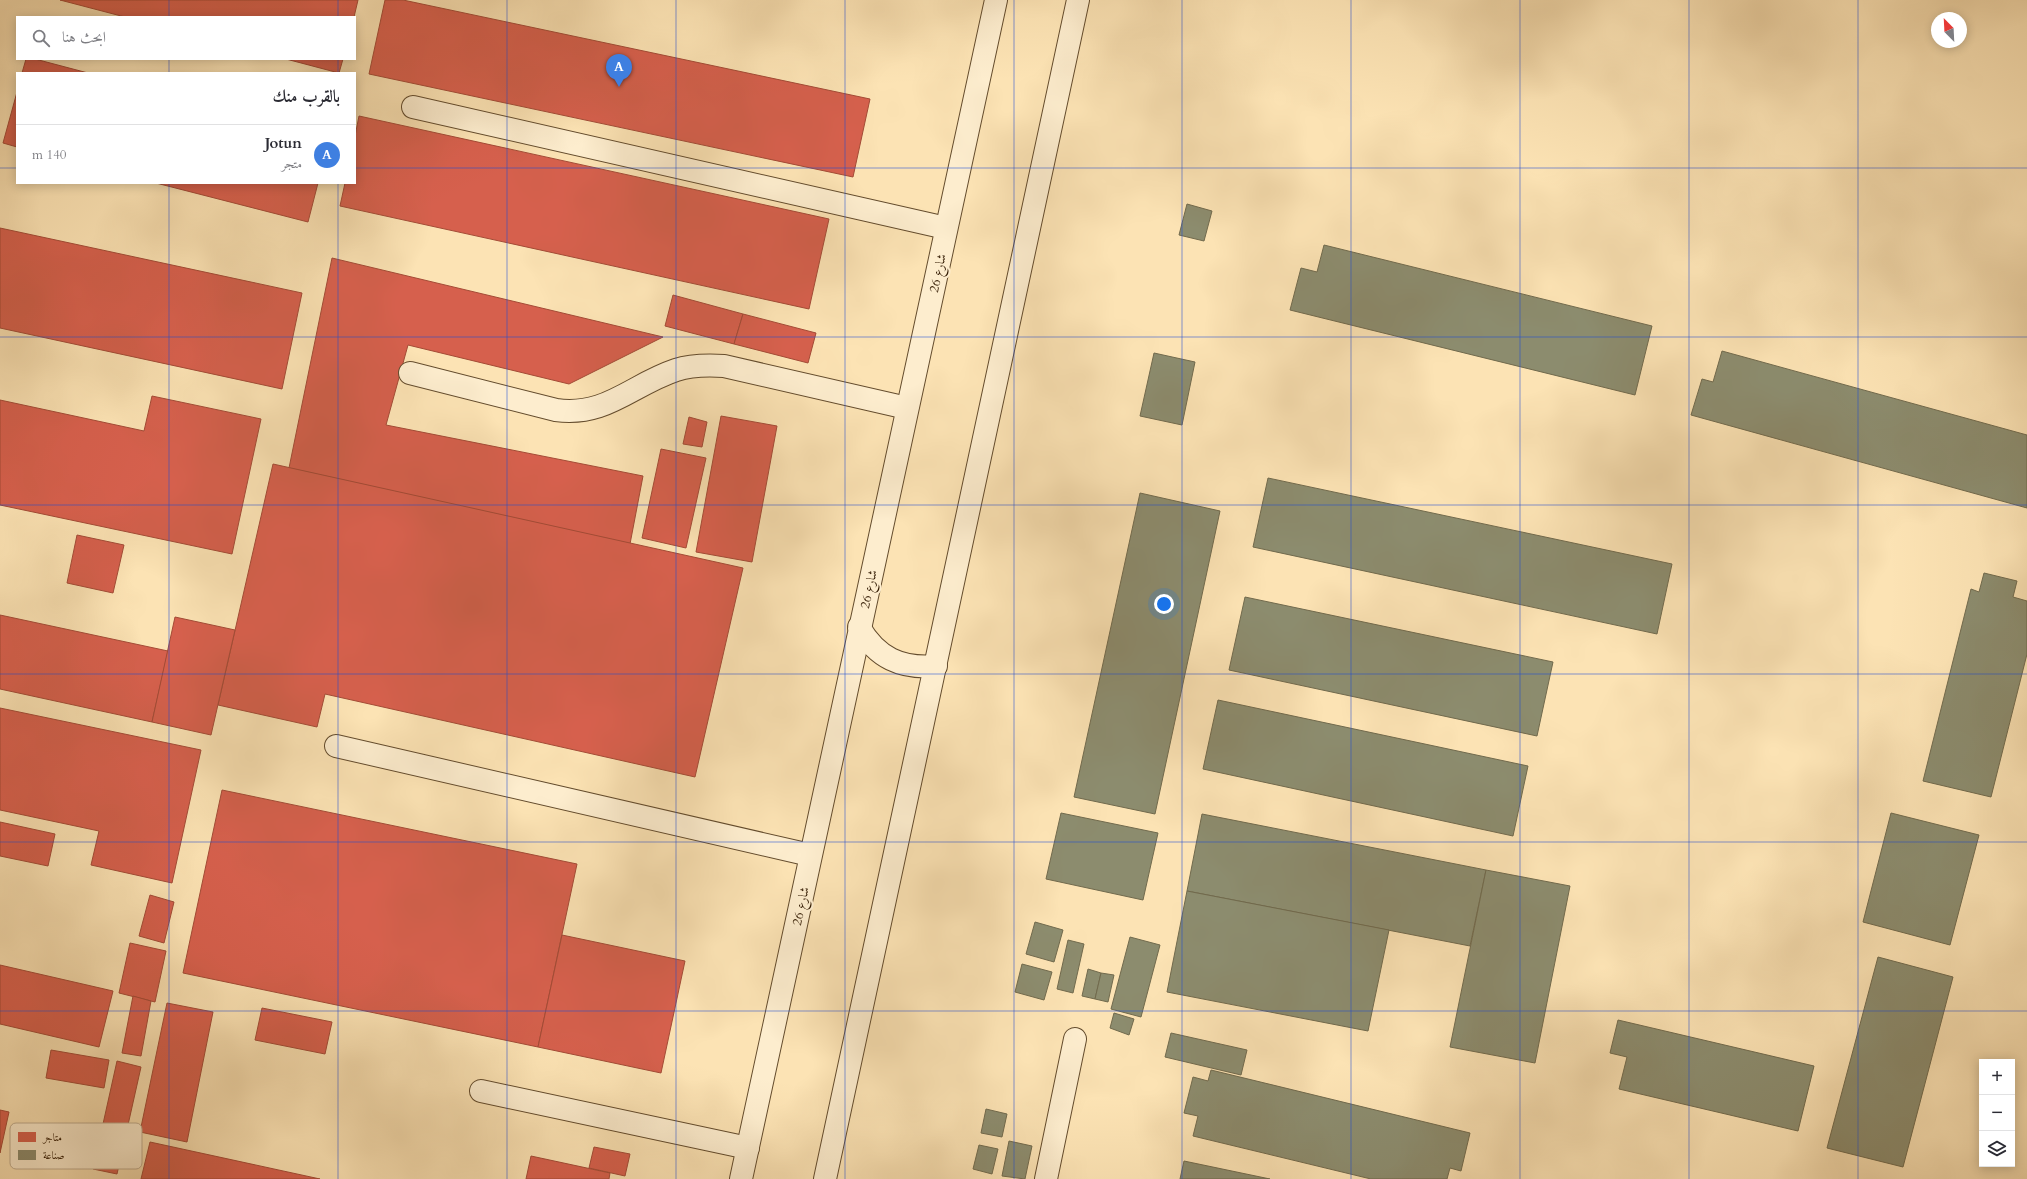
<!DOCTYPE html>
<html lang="ar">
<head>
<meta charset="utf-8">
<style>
	:root { --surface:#fff; --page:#f2f2f3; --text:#2b2b33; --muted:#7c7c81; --line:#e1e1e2; --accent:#111827 }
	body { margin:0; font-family:Cardo,Amiri,serif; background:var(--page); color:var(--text); direction:rtl }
	.controls { position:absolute; right:12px; bottom:12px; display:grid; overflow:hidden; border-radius:0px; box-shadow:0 2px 10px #0003 }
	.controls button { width:36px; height:36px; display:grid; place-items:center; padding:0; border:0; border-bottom:1px solid var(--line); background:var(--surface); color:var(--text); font:20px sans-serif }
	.compass { position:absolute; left:1931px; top:12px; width:36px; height:36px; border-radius:50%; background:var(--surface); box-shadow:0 2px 10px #0003; rotate:336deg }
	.you { position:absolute; left:1164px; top:604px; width:14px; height:14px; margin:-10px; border:3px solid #fff; border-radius:50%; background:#1a73e8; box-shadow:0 0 0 6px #1a73e833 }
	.badge { display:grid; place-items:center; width:26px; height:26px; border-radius:50%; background:var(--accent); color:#fff; font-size:13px; font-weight:700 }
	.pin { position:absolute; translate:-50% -33px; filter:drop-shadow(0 1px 2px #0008) }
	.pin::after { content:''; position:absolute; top:21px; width:14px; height:12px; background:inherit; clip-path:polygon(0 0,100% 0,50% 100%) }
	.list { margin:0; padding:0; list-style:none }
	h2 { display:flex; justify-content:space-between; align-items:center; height:52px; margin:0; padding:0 16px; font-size:17px }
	h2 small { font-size:13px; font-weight:400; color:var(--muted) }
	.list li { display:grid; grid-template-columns:26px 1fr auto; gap:12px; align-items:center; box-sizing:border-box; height:60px; padding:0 16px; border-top:1px solid var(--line) }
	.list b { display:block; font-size:15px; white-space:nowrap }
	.list p { margin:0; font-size:13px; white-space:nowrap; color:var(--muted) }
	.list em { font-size:13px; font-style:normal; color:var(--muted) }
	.icon { flex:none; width:22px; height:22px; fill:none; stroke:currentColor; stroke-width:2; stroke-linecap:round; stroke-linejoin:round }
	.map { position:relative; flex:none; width:2027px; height:1179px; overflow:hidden; direction:ltr }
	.search { position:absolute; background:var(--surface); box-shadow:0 2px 10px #0003; left:16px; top:16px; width:340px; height:44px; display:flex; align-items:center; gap:10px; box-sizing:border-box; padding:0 14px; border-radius:0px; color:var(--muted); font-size:15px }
	.panel { position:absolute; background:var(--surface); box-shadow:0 2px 10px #0003; left:16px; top:72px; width:340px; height:112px; border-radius:0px; direction:rtl }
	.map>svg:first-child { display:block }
	.shops { fill:#d6604d; stroke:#a44b36 }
	.industry { fill:#8c8c6e; stroke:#716a4d }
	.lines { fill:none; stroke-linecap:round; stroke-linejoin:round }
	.minor-casing { stroke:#644c2d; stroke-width:24 }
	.minor { stroke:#fdedce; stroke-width:22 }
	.grid { fill:none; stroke:#1d4ed8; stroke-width:1; stroke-opacity:0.55 }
	.labels { text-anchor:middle; stroke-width:4; stroke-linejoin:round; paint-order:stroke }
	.street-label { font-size:13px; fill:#311900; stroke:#fdedce }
	.key { fill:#fdedce; stroke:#c0ad90; stroke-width:1 }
	.key-label { font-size:11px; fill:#311900 }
</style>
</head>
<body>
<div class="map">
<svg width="2027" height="1179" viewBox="0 0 2027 1179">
	<rect width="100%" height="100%" fill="#fce3b4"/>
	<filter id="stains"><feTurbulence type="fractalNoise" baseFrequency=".005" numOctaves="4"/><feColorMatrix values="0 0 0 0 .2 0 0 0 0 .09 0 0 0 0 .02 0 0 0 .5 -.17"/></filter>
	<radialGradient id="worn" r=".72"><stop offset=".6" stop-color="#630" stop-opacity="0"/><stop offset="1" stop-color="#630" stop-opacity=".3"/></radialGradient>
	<!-- shops -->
	<g class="shops">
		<polygon points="60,0 358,0 354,17 125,17"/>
		<polygon points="385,0 403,0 870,99 853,177 369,74"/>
		<polygon points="26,59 35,59 88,73 22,73"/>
		<polygon points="286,59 343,59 339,73"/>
		<polygon points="17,92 17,147 3,143"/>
		<polygon points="359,116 829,219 809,309 340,206 345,183 355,183 355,136"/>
		<polygon points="156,183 318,183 308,222"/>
		<polygon points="0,228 302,293 282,389 0,328"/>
		<polygon points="332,258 663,337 569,384 408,345 386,425 643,476 630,544 289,468"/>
		<polygon points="673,295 743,314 734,344 665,326"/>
		<polygon points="743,314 816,333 808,363 734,344"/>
		<polygon points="152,396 261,419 232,554 0,505 0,400 144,431"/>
		<polygon points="721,416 777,426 752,562 696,552"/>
		<polygon points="689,417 707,422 702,447 683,444"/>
		<polygon points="661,449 706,458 686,548 642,538"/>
		<polygon points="273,464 743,568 695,777 325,694 317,727 218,705"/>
		<polygon points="77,535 124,545 113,593 67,583"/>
		<polygon points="0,615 168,651 152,722 0,689"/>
		<polygon points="175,617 235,630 211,735 152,722"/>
		<polygon points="0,708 201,750 172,883 91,865 99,831 0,810"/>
		<polygon points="222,790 577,864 538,1047 183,973"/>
		<polygon points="0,822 55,834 48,866 0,856"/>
		<polygon points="150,895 174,902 164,943 139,936"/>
		<polygon points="562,935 685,961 661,1073 538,1047"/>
		<polygon points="130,943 166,951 155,1002 119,993"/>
		<polygon points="0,965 113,991 99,1047 0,1024"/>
		<polygon points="133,996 151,1001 141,1056 122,1053"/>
		<polygon points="167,1003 213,1012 187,1142 140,1132"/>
		<polygon points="262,1008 332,1022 325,1054 255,1040"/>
		<polygon points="51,1050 109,1060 104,1088 46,1078"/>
		<polygon points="117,1061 141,1067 117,1174 93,1169"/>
		<polygon points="0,1110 9,1112 0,1153"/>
		<polygon points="150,1142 320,1179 141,1179"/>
		<polygon points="594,1147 630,1154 625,1176 589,1168"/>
		<polygon points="531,1156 610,1173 609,1179 526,1179"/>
	</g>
	<!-- industry -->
	<g class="industry">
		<polygon points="1187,204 1212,211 1204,241 1179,235"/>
		<polygon points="1324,245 1652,326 1635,395 1290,310 1301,268 1317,272"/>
		<polygon points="1722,351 2027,435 2027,508 1691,415 1702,379 1713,382"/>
		<polygon points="1154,353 1195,362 1182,425 1140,416"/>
		<polygon points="1268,478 1672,564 1657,634 1253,547"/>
		<polygon points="1140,493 1220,511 1155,814 1074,797"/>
		<polygon points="1984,573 2017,581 2013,597 2027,601 2027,654 1991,797 1923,781 1971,589 1979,592"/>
		<polygon points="1245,597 1553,662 1537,736 1229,670"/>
		<polygon points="1218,700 1528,766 1513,836 1203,769"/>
		<polygon points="1061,813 1158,833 1143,900 1046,879"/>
		<polygon points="1891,813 1979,835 1950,945 1863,922"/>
		<polygon points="1202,814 1486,870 1470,946 1187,891"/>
		<polygon points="1486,870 1570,886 1535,1063 1450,1047"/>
		<polygon points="1187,891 1389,930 1368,1031 1167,992"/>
		<polygon points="1035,922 1063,930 1054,962 1026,954"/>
		<polygon points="1130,937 1160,945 1141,1017 1111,1009"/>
		<polygon points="1068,940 1084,944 1073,993 1057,989"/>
		<polygon points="1878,957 1953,977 1903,1167 1827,1148"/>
		<polygon points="1022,964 1052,972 1044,1000 1015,992"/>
		<polygon points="1088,969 1101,973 1095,999 1082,996"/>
		<polygon points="1101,973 1114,975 1108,1002 1095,999"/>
		<polygon points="1114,1013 1134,1019 1129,1035 1110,1028"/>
		<polygon points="1618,1020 1814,1066 1798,1131 1619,1089 1627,1057 1610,1053"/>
		<polygon points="1171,1033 1247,1050 1241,1075 1165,1057"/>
		<polygon points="1211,1070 1470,1133 1461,1171 1450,1168 1447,1179 1371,1179 1193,1136 1198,1116 1184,1113 1193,1077 1208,1081"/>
		<polygon points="986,1109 1007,1114 1002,1137 981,1133"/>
		<polygon points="1009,1141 1032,1146 1025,1179 1002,1176"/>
		<polygon points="979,1145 998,1149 992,1174 973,1169"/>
		<polygon points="1184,1161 1270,1179 1180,1179"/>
	</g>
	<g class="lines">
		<defs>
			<g id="minor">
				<polyline points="413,107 946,228"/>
				<path d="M410,373L556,410C606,417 631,385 676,370C691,365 708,365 724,366L907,408"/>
				<path d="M859,627C877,658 901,669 936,666"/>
				<polyline points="336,746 810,855"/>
				<polyline points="481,1091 748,1148"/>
				<polyline points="741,1179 996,0"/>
				<polyline points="825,1179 1078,0"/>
				<polyline points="1046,1179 1075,1039"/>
			</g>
		</defs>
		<!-- minor casing -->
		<use href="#minor" class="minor-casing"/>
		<!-- minor -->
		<use href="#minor" class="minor"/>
	</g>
	<!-- grid -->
	<path class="grid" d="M169,0V17M338,0V17M507,0V1179M676,0V1179M845,0V1179M1014,0V1179M1182,0V1179M1351,0V1179M1520,0V1179M1689,0V1179M1858,0V1179M169,59V73M338,59V73M0,168H17M355,168H2027M169,183V1179M338,183V1179M0,337H2027M0,505H2027M0,674H2027M0,842H2027M0,1011H2027"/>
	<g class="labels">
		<!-- street labels -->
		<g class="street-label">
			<text transform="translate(937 273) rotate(-78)" y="5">شارع 26</text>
			<text transform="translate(868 589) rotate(-78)" y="5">شارع 26</text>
			<text transform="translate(800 906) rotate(-78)" y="5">شارع 26</text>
		</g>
	</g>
	<!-- legend -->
	<rect x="10" y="1123" width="132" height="46" rx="6" class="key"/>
	<rect x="18" y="1132" width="18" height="10" fill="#d6604d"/>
	<rect x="18" y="1150" width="18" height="10" fill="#8c8c6e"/>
	<g class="key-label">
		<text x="43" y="1141">متاجر</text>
		<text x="43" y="1159">صناعة</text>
	</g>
	<rect width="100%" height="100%" filter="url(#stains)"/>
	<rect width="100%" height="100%" fill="url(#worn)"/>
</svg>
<div class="controls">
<button>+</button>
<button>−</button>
<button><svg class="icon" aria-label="layers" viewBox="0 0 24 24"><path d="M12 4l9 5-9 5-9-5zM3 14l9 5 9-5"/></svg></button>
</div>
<svg class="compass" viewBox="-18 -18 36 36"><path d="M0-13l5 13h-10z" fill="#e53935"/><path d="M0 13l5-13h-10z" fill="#7c7c81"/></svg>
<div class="you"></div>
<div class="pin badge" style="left:619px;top:87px;background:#3f7fe0">A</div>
<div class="search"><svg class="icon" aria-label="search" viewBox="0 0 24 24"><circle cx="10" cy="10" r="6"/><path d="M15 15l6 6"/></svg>ابحث هنا</div>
<section class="panel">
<h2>بالقرب منك<small></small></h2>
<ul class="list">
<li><span class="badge" style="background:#3f7fe0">A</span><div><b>Jotun</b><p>متجر</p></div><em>140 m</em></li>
</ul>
</section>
</div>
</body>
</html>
